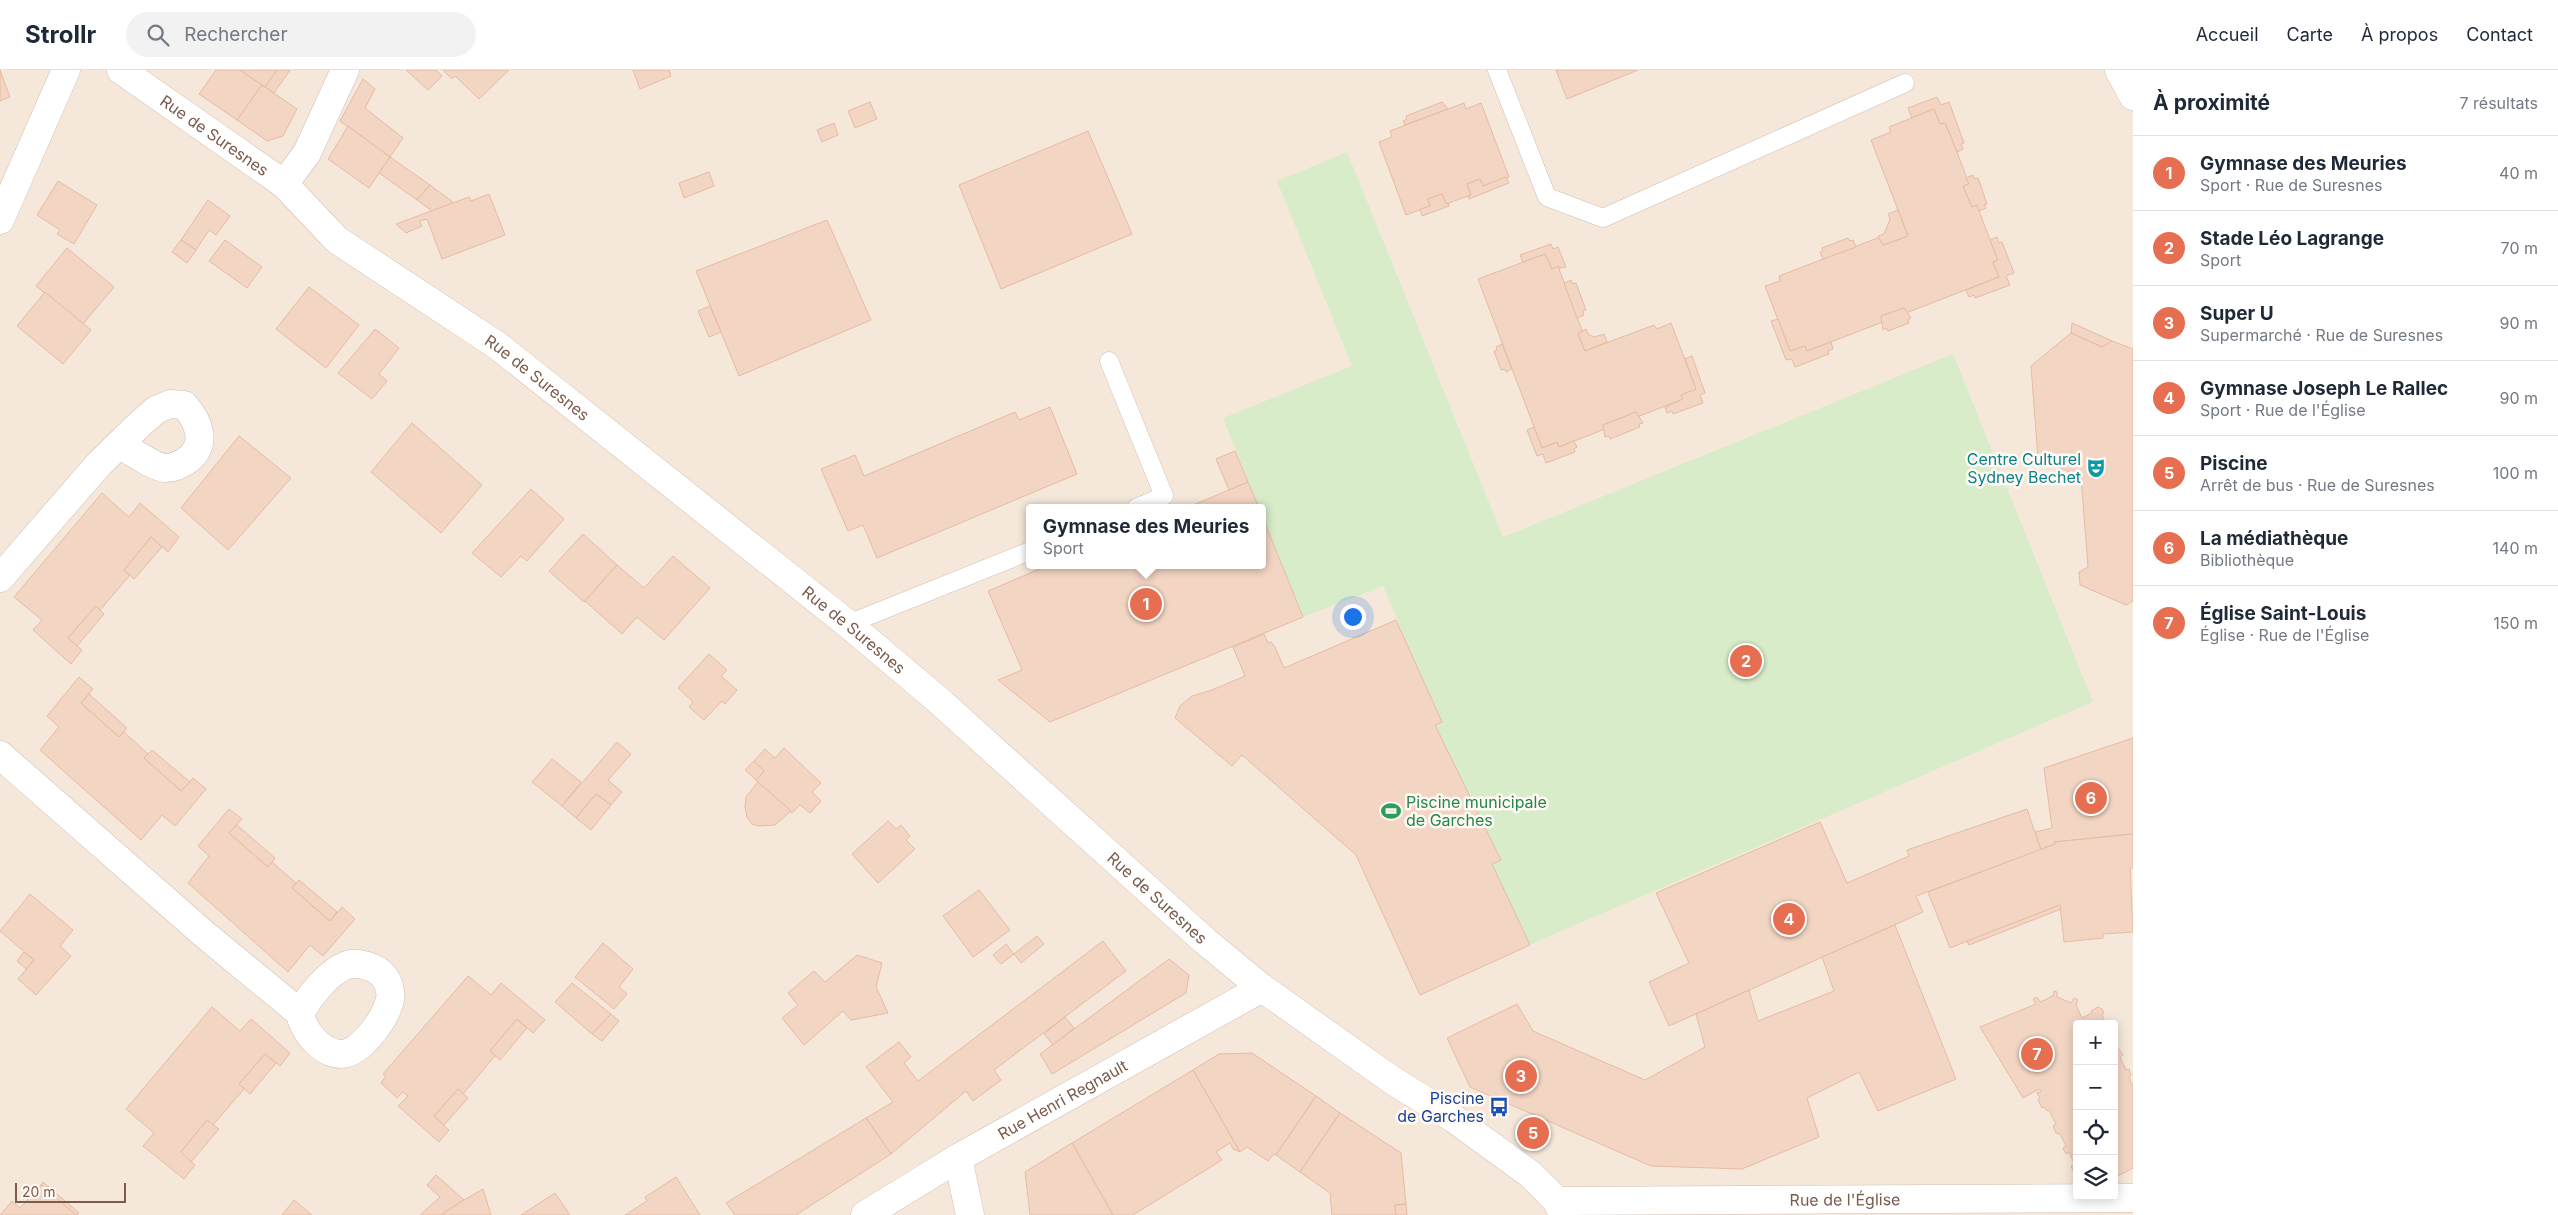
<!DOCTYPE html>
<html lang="fr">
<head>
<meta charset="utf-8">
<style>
	:root { --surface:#fff; --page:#f2f2f3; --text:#1f2937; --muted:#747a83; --line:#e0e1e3; --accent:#e76f51 }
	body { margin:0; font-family:Inter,sans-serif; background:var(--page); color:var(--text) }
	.controls { position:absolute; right:15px; bottom:15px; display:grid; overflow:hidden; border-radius:5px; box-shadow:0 2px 12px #0003 }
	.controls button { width:45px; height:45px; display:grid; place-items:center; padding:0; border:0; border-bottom:1px solid var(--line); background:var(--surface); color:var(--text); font:25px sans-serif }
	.scale { position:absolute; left:15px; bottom:12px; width:111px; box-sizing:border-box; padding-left:5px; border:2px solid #7a5c4d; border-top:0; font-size:14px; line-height:18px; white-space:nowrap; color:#7a5c4d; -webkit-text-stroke:4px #fffaf3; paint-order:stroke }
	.you { position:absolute; left:1352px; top:546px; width:18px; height:18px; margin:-12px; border:4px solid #fff; border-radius:50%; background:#1a73e8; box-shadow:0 0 0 8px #1a73e833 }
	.badge { display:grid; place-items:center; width:32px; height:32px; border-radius:50%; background:var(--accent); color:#fff; font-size:16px; font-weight:700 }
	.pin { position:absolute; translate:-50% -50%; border:2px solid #fff; box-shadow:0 1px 5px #0006 }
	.popup { position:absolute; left:1026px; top:434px; width:240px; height:65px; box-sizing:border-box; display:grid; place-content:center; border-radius:5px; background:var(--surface); filter:drop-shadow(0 1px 4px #0005); font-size:16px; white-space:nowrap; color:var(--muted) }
	.popup b { font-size:19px; color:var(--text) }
	.popup::after { content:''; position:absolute; left:50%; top:100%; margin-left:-10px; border:10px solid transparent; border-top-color:var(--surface) }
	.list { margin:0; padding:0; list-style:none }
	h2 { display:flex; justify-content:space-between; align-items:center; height:65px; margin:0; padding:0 20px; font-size:21px }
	h2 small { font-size:16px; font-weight:400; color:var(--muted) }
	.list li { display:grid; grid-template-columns:32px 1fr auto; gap:15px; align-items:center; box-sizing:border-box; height:75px; padding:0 20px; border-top:1px solid var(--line) }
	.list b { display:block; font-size:19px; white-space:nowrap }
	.list p { margin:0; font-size:16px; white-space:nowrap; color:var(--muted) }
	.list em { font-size:16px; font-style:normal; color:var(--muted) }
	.icon { flex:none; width:28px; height:28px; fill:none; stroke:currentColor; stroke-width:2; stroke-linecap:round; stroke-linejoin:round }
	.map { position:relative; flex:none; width:2133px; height:1145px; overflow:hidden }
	header { display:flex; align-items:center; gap:30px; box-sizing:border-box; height:70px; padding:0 25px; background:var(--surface); border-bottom:1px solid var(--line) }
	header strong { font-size:24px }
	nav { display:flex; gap:28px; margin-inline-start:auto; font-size:18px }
	.search { width:350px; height:45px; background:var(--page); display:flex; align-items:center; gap:12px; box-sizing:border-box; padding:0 18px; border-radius:28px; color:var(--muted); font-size:19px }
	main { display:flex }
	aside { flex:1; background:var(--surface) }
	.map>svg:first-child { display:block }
	.residential { fill:#f5e8da; fill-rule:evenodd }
	.green { fill:#d8ecc9 }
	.building { fill:#f3d5c3; stroke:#e6bba3 }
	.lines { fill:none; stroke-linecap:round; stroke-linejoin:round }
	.lane-casing { stroke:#d1beb0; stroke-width:19 }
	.street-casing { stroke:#d1beb0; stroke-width:29 }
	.secondary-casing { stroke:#d6c0b0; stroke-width:29 }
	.lane { stroke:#fff; stroke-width:18 }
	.street { stroke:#fff; stroke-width:28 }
	.secondary { stroke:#fff; stroke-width:28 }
	.labels { text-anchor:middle; stroke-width:5; stroke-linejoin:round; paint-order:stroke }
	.street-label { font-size:16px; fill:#7a5c4d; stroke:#fffaf3 }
	.culture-label { font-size:16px; fill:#0d838f; stroke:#fffaf3; text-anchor:end }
	.leisure-label { font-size:16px; fill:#27864d; stroke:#fffaf3; text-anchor:start }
	.transit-label { font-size:16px; fill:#164399; stroke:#fffaf3; text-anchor:end }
</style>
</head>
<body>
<header>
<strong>Strollr</strong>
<div class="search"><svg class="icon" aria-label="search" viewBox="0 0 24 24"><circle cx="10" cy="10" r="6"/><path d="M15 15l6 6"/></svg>Rechercher</div>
<nav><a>Accueil</a><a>Carte</a><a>À propos</a><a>Contact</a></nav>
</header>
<main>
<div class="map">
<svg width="2133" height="1145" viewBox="0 0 2133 1145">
	<rect width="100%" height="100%" fill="#fdf6ec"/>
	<!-- residential -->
	<path class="residential" d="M0,0H2133V1145H0ZM1030,438H1262V495H1030ZM2077,954H2114V1126H2077Z"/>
	<!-- green -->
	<polygon class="green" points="1347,82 1503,467 1953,284 2093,632 1529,875 1492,794 1500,789 1435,655 1441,652 1383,516 1303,547 1262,446 1262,438 1259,438 1223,348 1352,296 1277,111"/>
	<!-- building -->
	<g class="building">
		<polygon points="0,0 10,27 0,31"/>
		<polygon points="216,0 240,0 262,15 237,50 199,24"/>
		<polygon points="240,0 277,0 265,17"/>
		<polygon points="277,0 290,0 274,23 265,17"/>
		<polygon points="406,0 436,0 442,6 428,20"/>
		<polygon points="443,0 509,0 479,29 455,6 452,9"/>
		<polygon points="633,0 669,0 671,6 640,19"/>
		<polygon points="1556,0 1638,0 1567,29"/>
		<polygon points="363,9 375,19 365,38 403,68 390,87 340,51"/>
		<polygon points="262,15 297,39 283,66 267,71 237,50"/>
		<polygon points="1937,27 1941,35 1949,32 1964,73 1961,74 1963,79 1957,82 1945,53 1940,54 1934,39 1912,48 1908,38"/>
		<polygon points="870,32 877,49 855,58 848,41"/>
		<polygon points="1442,32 1448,39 1405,55 1403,51 1407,49 1406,46"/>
		<polygon points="1464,33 1466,39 1481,33 1509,107 1483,116 1480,109 1467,114 1471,125 1446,134 1442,124 1428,129 1430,136 1406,145 1379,72 1392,67 1390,61"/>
		<polygon points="1934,39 1940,54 1945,53 1957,82 1969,114 1963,116 1972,137 1977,135 1979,141 1998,190 1993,192 1999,207 1906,243 1904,238 1881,246 1883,252 1807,281 1805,276 1790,281 1765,216 1780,211 1779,206 1880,167 1883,175 1908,166 1871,70 1891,62 1889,57"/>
		<polygon points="834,53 838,65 822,72 817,60"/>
		<polygon points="348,56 390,87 369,118 328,89"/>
		<polygon points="1088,61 1132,164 1001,219 959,115"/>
		<polygon points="390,87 430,115 417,130 379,103"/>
		<polygon points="709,102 714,116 684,128 679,113"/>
		<polygon points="1973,105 1974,109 1978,108 1987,134 1984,135 1986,138 1979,141 1977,135 1972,137 1963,116 1969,114 1966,108"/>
		<polygon points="1506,107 1509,113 1469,129 1468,126 1471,125 1467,114 1480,109 1483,116"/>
		<polygon points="58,111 97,135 74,174 57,164 60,160 37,145"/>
		<polygon points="430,115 454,133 432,141 417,130"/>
		<polygon points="489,124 505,165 442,189 427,149 419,151 422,156 406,163 396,154 469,127 471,131"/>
		<polygon points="1442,124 1446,134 1448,133 1449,136 1422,146 1420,139 1430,136 1428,129"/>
		<polygon points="208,130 230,146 216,165 209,160 196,180 181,170"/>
		<polygon points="1898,140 1908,166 1883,175 1878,166 1884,164 1890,149 1888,144"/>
		<polygon points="827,150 871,250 739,306 696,201"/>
		<polygon points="1997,167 1999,173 2002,172 2014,203 2006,206 2010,215 1975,228 1974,225 1969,227 1966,220 1999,207 1993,192 1998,190 1990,170"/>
		<polygon points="1848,168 1850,171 1853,170 1856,177 1823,189 1820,182 1823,181 1822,178"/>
		<polygon points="181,170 196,180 187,193 172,182"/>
		<polygon points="225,170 262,197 247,218 209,191"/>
		<polygon points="1551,174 1553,179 1558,177 1566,197 1552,199 1545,184 1523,192 1520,185"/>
		<polygon points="67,178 114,217 83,254 36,216"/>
		<polygon points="1545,184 1552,199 1558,196 1583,263 1578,264 1585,281 1654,255 1657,259 1671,253 1696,319 1681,325 1683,329 1637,347 1636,342 1603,355 1605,359 1559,377 1557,372 1542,378 1478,209"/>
		<polygon points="1571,210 1573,214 1576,213 1586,240 1583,241 1584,245 1577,248 1564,213"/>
		<polygon points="309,217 359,255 326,298 276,259"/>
		<polygon points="45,222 91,260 63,294 17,256"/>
		<polygon points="710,236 721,262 709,267 698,241"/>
		<polygon points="1904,238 1911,248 1908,250 1909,253 1888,261 1886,258 1883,260 1881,246"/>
		<polygon points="1778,249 1790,281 1805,276 1807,281 1831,272 1833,279 1828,281 1829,284 1795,297 1792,289 1786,290 1771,251"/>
		<polygon points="2072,253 2112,271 2102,277 2071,263"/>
		<polygon points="375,259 399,278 379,304 387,311 372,329 338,303"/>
		<polygon points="1586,259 1588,264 1594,267 1604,264 1607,272 1585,281 1578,264"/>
		<polygon points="2071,263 2102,277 2112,271 2133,279 2133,531 2126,535 2080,515 2079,502 2088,497 2081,407 2038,388 2031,296"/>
		<polygon points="1502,274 1512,299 1506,302 1505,299 1501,300 1494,281 1497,280 1496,277"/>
		<polygon points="1692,286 1705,323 1700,325 1703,333 1673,344 1672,341 1667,343 1665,337 1683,329 1681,325 1696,319 1685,289"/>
		<polygon points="1050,337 1077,404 877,488 863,455 848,461 821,399 855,385 864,406 1015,342 1019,350"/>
		<polygon points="1636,342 1643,353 1639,354 1640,357 1610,369 1609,366 1605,367 1603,355"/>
		<polygon points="412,353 482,415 441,463 371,402"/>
		<polygon points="1534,357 1542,378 1557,372 1559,377 1574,371 1577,377 1574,379 1575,382 1546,393 1543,384 1537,386 1527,360"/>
		<polygon points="239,366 291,408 228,480 181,438"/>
		<polygon points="1235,381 1248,412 1229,420 1216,389"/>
		<polygon points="1248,412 1259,438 1186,438 1229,420"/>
		<polygon points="531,419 564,449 527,491 521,486 501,507 472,483"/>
		<polygon points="102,423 129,447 140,433 179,467 168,482 151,467 124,500 130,505 100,540 96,536 68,568 82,580 71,594 33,560 42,550 14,527"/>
		<polygon points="1262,446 1303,547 1050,652 998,610 1022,600 988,521 1049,495 1262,495"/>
		<polygon points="583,464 617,495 584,532 549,501"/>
		<polygon points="151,467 162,477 134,509 124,500"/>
		<polygon points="673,486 710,518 664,570 637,547 622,564 585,531 617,495 644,518"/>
		<polygon points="96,536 104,544 77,576 68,568"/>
		<polygon points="1396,550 1442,652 1435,655 1501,790 1492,794 1530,875 1420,925 1356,785 1242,685 1232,696 1175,648 1180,636 1192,626 1212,620 1245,606 1233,577 1264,564 1268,573 1271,572 1275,577 1284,598"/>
		<polygon points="709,584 727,600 721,606 737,620 725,634 722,631 704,650 689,637 693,632 678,618"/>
		<polygon points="79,607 93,619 81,633 119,667 124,662 148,684 144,688 181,721 193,708 206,719 175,756 162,745 141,770 40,680 59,657 47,646"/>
		<polygon points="89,624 127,658 119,667 81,633"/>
		<polygon points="2133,668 2133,764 2054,772 2055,774 2041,780 2035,762 2052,758 2044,698"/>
		<polygon points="617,672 631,684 608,710 622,722 611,735 596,724 576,748 562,736"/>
		<polygon points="784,678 821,713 812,722 821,731 810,743 800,735 792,743 756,710 764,701 754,691 765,679 775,688"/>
		<polygon points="152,680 190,712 181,721 144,688"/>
		<polygon points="552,689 581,712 562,736 532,712"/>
		<polygon points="754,691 764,701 756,710 745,700"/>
		<polygon points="758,712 791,741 775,755 758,756 752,754 747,747 745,737 746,727"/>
		<polygon points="596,724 611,735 591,760 576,748"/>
		<polygon points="229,739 242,749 229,763 268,797 272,792 296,813 292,818 330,851 342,837 355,849 323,886 310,875 288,902 188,813 209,786 198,776"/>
		<polygon points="2027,739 2041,780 1916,826 1923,842 1669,956 1649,912 1689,893 1656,823 1820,752 1847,813 1909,786 1907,780"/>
		<polygon points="888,751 896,759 901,755 910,766 906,770 915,779 878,813 852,784"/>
		<polygon points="237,755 275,788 268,797 229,763"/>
		<polygon points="2133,764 2133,798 2130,798 2133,862 2103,864 2103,868 2064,872 2060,835 1950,878 1928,822 2055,774 2054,772"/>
		<polygon points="299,810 337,842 330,851 292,818"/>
		<polygon points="979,820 1010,860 973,887 943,846"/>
		<polygon points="30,824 73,860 60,876 71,886 36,925 18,909 34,890 0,861"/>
		<polygon points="2060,835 2061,839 1969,875 1967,871"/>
		<polygon points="1895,855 1956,1009 1878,1041 1859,1002 1807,1028 1819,1067 1742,1099 1651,1096 1470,1017 1447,968 1517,934 1533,961 1645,1010 1705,977 1696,944 1749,920 1758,951 1834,921 1822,887"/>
		<polygon points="1037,866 1044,874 1021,893 1014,884"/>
		<polygon points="1103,871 1126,901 994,1000 1001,1010 973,1031 966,1021 891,1084 866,1048 893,1032 866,997 899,972 911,987 904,993 918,1011"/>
		<polygon points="603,873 633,899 619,917 627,924 614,939 575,907"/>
		<polygon points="1006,874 1014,884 1001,894 993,885"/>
		<polygon points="24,882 34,890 26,899 17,891"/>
		<polygon points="857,885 882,893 876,917 888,943 851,950 843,941 804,975 782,948 798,935 788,923 814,901 825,912"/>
		<polygon points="1169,889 1189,905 1186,923 1052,1004 1040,984"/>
		<polygon points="468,906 491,925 501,913 545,950 533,963 517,949 490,981 495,986 463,1024 458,1019 434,1046 449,1060 439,1072 398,1036 408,1026 403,1022 397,1028 381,1013 386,1006 383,1004"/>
		<polygon points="572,913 611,944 592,964 555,932"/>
		<polygon points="2054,921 2057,922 2057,927 2071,933 2074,928 2078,930 2076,935 2082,948 2092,943 2091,941 2098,937 2102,939 2104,943 2102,945 2106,954 2077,954 2077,1100 2073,1101 2071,1096 2075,1095 2069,1082 2066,1084 2063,1078 2066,1076 2060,1064 2056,1063 2053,1056 2056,1054 2049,1040 2047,1041 2044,1037 2042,1038 2038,1030 2040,1028 2037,1023 2041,1021 2039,1019 2023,1028 1980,957 2036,934 2033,929 2037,927 2040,932 2053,926"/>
		<polygon points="212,937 240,961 251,949 290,983 280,996 265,984 239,1014 244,1019 213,1055 207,1050 181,1082 195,1095 184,1109 143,1076 154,1063 126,1039"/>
		<polygon points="611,944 619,951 602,971 592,964"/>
		<polygon points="1065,947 1074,958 1053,975 1044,964"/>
		<polygon points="517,949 527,958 500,990 490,981"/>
		<polygon points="2114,973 2123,985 2120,987 2126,1000 2129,999 2131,1005 2129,1007 2133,1017 2133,1098 2114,1108"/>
		<polygon points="1252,983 1316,1026 1276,1085 1274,1084 1268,1091 1247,1077 1240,1082 1193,1000 1219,984"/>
		<polygon points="265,984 276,993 250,1024 239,1014"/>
		<polygon points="1193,1000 1240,1082 1233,1079 1230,1073 1216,1082 1222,1090 1133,1145 1113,1145 1072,1073"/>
		<polygon points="458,1019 468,1028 444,1055 434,1046"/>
		<polygon points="1316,1026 1340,1043 1300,1102 1276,1085"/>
		<polygon points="1340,1043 1401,1083 1406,1134 1395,1135 1396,1145 1332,1145 1330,1123 1300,1102"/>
		<polygon points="866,1048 891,1084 796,1145 735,1145 726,1133"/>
		<polygon points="207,1050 219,1059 191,1092 181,1082"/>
		<polygon points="1072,1073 1113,1145 1030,1145 1025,1102"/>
		<polygon points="436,1105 464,1130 441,1145 420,1145 440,1127 427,1115"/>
		<polygon points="676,1107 700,1145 625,1145 647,1131 645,1127"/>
		<polygon points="43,1112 79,1143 76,1145 41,1115"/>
		<polygon points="41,1115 76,1145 0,1145 12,1131 20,1138"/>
		<polygon points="483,1119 491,1145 441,1145 464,1130"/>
		<polygon points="555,1123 570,1145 521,1145"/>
		<polygon points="294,1130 312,1145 282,1145"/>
		<polygon points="1406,1134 1407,1145 1396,1145 1395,1135"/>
	</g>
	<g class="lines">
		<defs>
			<g id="lane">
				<polyline points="1497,0 1547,127 1603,148 1905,13"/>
				<polyline points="1109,291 1164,426 1136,438"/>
				<polyline points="848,554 1030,481"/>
			</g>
			<g id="street">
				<polyline points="2119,0 2133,26"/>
				<polyline points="284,114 307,83 345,0"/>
				<polyline points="0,150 66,0"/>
				<path d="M0,508L99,394L141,353L156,340L170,334L184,335C199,351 209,376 186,391C179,395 174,398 165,398C154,397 131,381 120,375"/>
				<path d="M0,685L204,864L300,943C303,962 325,989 347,983C365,978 394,939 390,921C389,911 382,902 373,898C365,895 355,892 347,895C328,902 309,927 300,943"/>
				<path id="s1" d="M1557,1131L2133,1128"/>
				<polyline points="865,1145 958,1088"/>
			</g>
			<g id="secondary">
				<path id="s2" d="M121,0L284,114L337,170L498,276L848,554L937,629L1205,871L1262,918L1392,1010L1453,1048L1530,1104L1557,1131L1563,1145"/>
				<path id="s3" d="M970,1145L958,1088L1262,918"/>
			</g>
		</defs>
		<!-- lane casing -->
		<use href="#lane" class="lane-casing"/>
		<!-- street casing -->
		<use href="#street" class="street-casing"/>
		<!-- secondary casing -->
		<use href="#secondary" class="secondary-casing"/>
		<!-- lane -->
		<use href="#lane" class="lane"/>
		<!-- street -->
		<use href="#street" class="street"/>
		<!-- secondary -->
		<use href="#secondary" class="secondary"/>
	</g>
	<!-- icons -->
	<defs>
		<symbol id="theatre-bare" viewBox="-9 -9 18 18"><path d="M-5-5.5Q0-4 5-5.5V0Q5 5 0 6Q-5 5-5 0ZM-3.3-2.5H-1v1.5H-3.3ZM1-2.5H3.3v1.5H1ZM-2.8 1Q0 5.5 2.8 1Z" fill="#0f9aa8" stroke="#fffaf3" stroke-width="2.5" paint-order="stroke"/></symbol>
		<symbol id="stadium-bare" viewBox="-9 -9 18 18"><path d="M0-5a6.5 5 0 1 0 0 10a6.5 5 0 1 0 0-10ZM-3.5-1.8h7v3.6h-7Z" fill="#2e9e5b" stroke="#fffaf3" stroke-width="2.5" paint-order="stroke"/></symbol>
		<symbol id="bus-bare" viewBox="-9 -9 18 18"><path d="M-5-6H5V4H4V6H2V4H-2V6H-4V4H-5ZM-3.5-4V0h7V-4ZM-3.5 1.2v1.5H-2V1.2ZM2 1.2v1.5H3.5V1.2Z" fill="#1a4fb4" stroke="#fffaf3" stroke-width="2.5" paint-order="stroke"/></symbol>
	</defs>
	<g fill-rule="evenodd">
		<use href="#theatre-bare" x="2082" y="384" width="28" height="28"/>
		<use href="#stadium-bare" x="1377" y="727" width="28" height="28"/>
		<use href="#bus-bare" x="1485" y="1023" width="28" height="28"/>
	</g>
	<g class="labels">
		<!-- street labels -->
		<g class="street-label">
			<text dy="6" stroke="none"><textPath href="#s2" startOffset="114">Rue de Suresnes</textPath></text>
			<text dy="6" stroke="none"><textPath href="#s2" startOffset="519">Rue de Suresnes</textPath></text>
			<text dy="6" stroke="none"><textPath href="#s2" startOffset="924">Rue de Suresnes</textPath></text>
			<text dy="6" stroke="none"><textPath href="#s2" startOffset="1329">Rue de Suresnes</textPath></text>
			<text dy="6" stroke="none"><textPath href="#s3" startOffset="178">Rue Henri Regnault</textPath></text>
			<text dy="6" stroke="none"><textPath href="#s1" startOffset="288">Rue de l'Église</textPath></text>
		</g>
		<!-- culture labels -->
		<g class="culture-label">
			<text x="2081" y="395">Centre Culturel<tspan x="2081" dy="18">Sydney Bechet</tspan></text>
		</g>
		<!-- leisure labels -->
		<g class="leisure-label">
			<text x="1406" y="738">Piscine municipale<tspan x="1406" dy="18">de Garches</tspan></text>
		</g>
		<!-- transit labels -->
		<g class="transit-label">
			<text x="1484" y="1034">Piscine<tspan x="1484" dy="18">de Garches</tspan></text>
		</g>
	</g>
</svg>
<div class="controls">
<button>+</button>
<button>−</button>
<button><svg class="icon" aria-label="locate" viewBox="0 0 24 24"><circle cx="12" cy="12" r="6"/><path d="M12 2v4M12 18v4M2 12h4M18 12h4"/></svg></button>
<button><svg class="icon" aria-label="layers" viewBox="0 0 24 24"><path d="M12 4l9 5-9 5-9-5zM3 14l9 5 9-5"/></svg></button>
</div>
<div class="scale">20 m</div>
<div class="you"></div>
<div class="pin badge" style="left:1146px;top:534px">1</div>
<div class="popup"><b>Gymnase des Meuries</b>Sport</div>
<div class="pin badge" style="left:1746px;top:591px">2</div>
<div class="pin badge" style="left:1521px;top:1006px">3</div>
<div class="pin badge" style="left:1789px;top:849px">4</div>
<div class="pin badge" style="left:1533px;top:1063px">5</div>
<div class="pin badge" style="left:2091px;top:728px">6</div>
<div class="pin badge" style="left:2037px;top:984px">7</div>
</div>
<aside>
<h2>À proximité<small>7 résultats</small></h2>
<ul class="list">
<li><span class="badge">1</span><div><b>Gymnase des Meuries</b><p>Sport · Rue de Suresnes</p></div><em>40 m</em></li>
<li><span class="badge">2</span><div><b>Stade Léo Lagrange</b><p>Sport</p></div><em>70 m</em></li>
<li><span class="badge">3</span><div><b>Super U</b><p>Supermarché · Rue de Suresnes</p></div><em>90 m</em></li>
<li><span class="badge">4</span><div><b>Gymnase Joseph Le Rallec</b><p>Sport · Rue de l'Église</p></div><em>90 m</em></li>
<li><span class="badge">5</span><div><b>Piscine</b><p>Arrêt de bus · Rue de Suresnes</p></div><em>100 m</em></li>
<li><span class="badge">6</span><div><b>La médiathèque</b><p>Bibliothèque</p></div><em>140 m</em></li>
<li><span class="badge">7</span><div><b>Église Saint-Louis</b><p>Église · Rue de l'Église</p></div><em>150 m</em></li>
</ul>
</aside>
</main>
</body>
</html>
